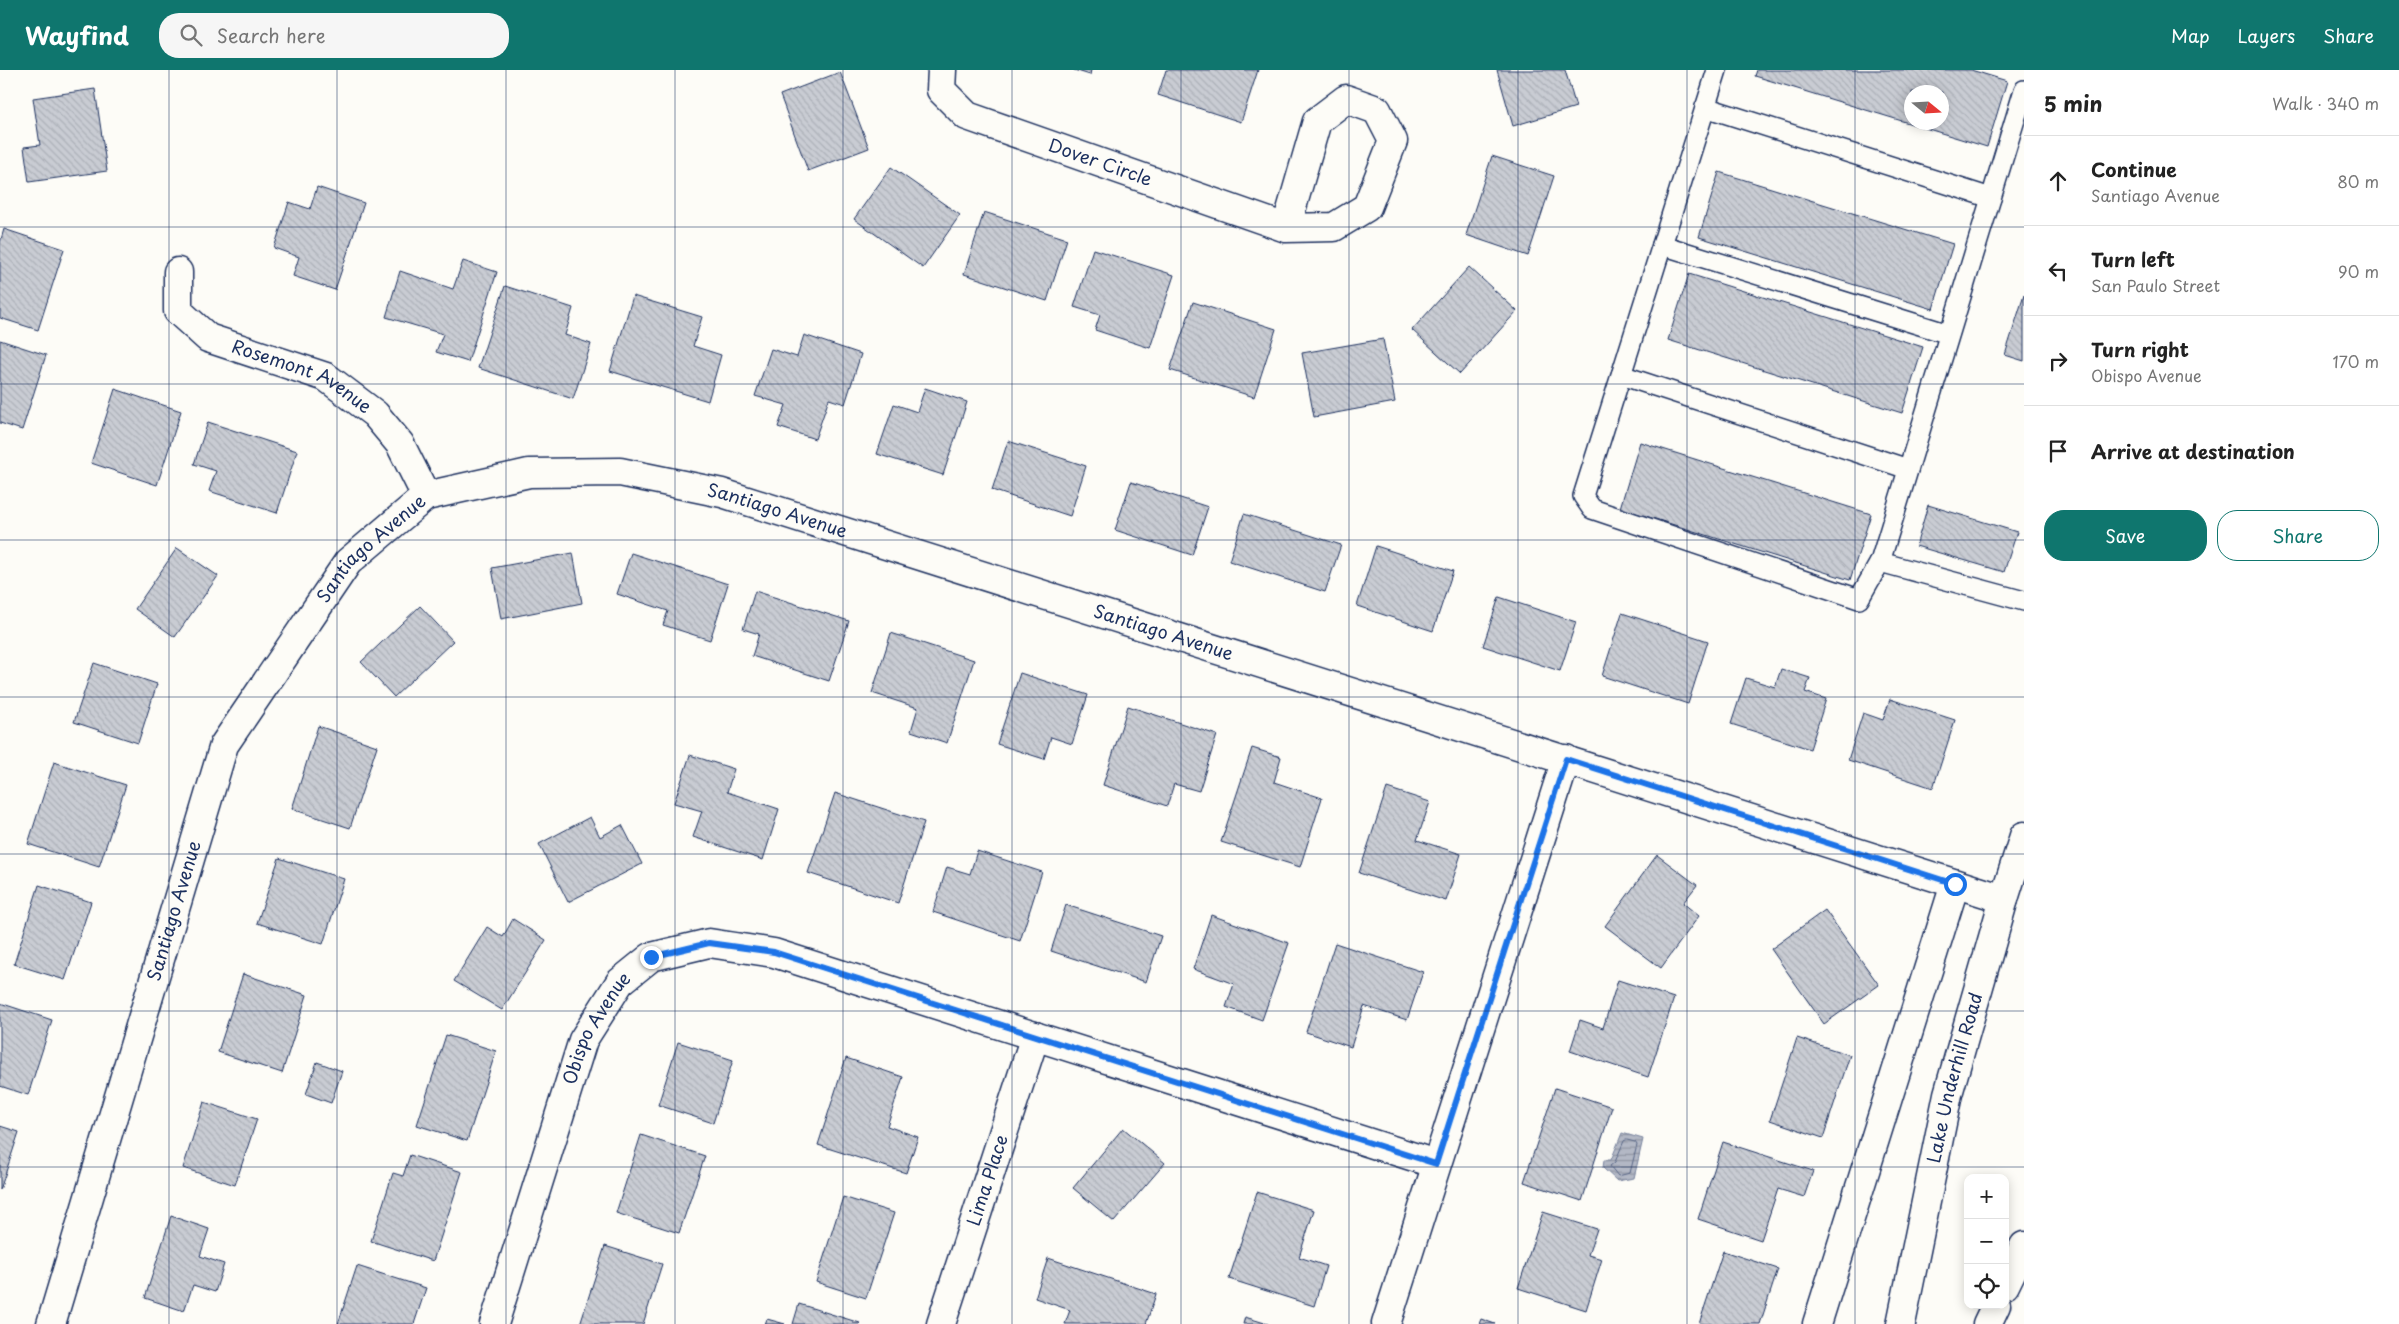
<!DOCTYPE html>
<html lang="en">
<head>
<meta charset="utf-8">
<style>
	:root { --surface:#fff; --page:#f6f6f6; --text:#222; --muted:#767676; --line:#e0e0e0; --accent:#0f766e }
	body { margin:0; font-family:"Playpen Sans",sans-serif; background:var(--page); color:var(--text) }
	.controls { position:absolute; right:15px; bottom:15px; display:grid; overflow:hidden; border-radius:10px; box-shadow:0 2px 12px #0003 }
	.controls button { width:45px; height:45px; display:grid; place-items:center; padding:0; border:0; border-bottom:1px solid var(--line); background:var(--surface); color:var(--text); font:25px sans-serif }
	.compass { position:absolute; left:1904px; top:15px; width:45px; height:45px; border-radius:50%; background:var(--surface); box-shadow:0 2px 12px #0003; rotate:108deg }
	.stop { position:absolute; width:15px; height:15px; margin:-11px; border:4px solid #1a73e8; border-radius:50%; background:#fff }
	.stop.end { background:#1a73e8; border-color:#fff; box-shadow:0 1px 5px #0008 }
	.list { margin:0; padding:0; list-style:none }
	h2 { display:flex; justify-content:space-between; align-items:center; height:65px; margin:0; padding:0 20px; font-size:21px }
	h2 small { font-size:16px; font-weight:400; color:var(--muted) }
	.list li { display:grid; grid-template-columns:32px 1fr auto; gap:15px; align-items:center; box-sizing:border-box; height:90px; padding:0 20px; border-top:1px solid var(--line) }
	.list b { display:block; font-size:19px; white-space:nowrap }
	.list p { margin:0; font-size:16px; white-space:nowrap; color:var(--muted) }
	.list em { font-size:16px; font-style:normal; color:var(--muted) }
	.actions { display:flex; gap:10px; padding:15px 20px }
	.actions a { flex:1; padding:11px 0; border:1px solid var(--accent); border-radius:20px; text-align:center; font-size:18px; color:var(--accent) }
	.actions .main { background:var(--accent); color:#fff }
	.icon { flex:none; width:28px; height:28px; fill:none; stroke:currentColor; stroke-width:2; stroke-linecap:round; stroke-linejoin:round }
	.map { position:relative; flex:none; width:2024px; height:1254px; overflow:hidden }
	header { display:flex; align-items:center; gap:30px; box-sizing:border-box; height:70px; padding:0 25px; background:var(--accent); color:#fff }
	header strong { font-size:24px }
	nav { display:flex; gap:28px; margin-inline-start:auto; font-size:18px }
	.search { width:350px; height:45px; background:var(--page); display:flex; align-items:center; gap:12px; box-sizing:border-box; padding:0 18px; border-radius:20px; color:var(--muted); font-size:19px }
	main { display:flex }
	aside { flex:1; background:var(--surface) }
	.map>svg:first-child { display:block }
	.water { fill:url(#water-rules); stroke:#76819c }
	.lines { fill:none; stroke-linecap:round; stroke-linejoin:round }
	.shore { stroke:#586687; stroke-width:1 }
	.building { fill:url(#building-back-hatch); stroke:#1b2f5e; fill-rule:evenodd }
	.lane-casing { stroke:#1b2f5e; stroke-width:22 }
	.street-casing { stroke:#1b2f5e; stroke-width:31 }
	.secondary-casing { stroke:#1b2f5e; stroke-width:31 }
	.highway-casing { stroke:#1b2f5e; stroke-width:31 }
	.lane { stroke:#fdfcf7; stroke-width:19 }
	.street { stroke:#fdfcf7; stroke-width:28 }
	.secondary { stroke:#fdfcf7; stroke-width:28 }
	.highway { stroke:#fdfcf7; stroke-width:28 }
	.route { stroke:#1a73e8; stroke-width:6 }
	.grid { fill:none; stroke:#1b2f5e; stroke-width:1; stroke-opacity:0.55 }
	.labels { text-anchor:middle; stroke-width:4.5; stroke-linejoin:round; paint-order:stroke }
	.street-label { font-size:18px; fill:#1b2f5e; stroke:#fdfcf7 }
</style>
</head>
<body>
<header>
<strong>Wayfind</strong>
<div class="search"><svg class="icon" aria-label="search" viewBox="0 0 24 24"><circle cx="10" cy="10" r="6"/><path d="M15 15l6 6"/></svg>Search here</div>
<nav><a>Map</a><a>Layers</a><a>Share</a></nav>
</header>
<main>
<div class="map">
<svg width="2024" height="1254" viewBox="0 0 2024 1254">
	<defs>
		<pattern id="water-rules" width="6" height="5" patternUnits="userSpaceOnUse" patternTransform="scale(1.25)"><rect width="6" height="5" fill="#b3b8c5"/><path d="M0 2.5h6" fill="none" stroke="#9196a3"/></pattern>
		<pattern id="building-back-hatch" width="6" height="6" patternUnits="userSpaceOnUse" patternTransform="scale(1.25)"><rect width="6" height="6" fill="#c9ccd3"/><path d="M-1 5l2 2M0 0l6 6M5-1l2 2" fill="none" stroke="#acb0b8"/></pattern>
	</defs>
	<rect width="100%" height="100%" fill="#fdfcf7"/>
	<filter id="ink" filterUnits="userSpaceOnUse"><feTurbulence type="fractalNoise" baseFrequency=".02" numOctaves="2"/><feDisplacementMap in="SourceGraphic" scale="10" xChannelSelector="R" yChannelSelector="G"/><feConvolveMatrix kernelMatrix="1 2 1 2 8 2 1 2 1" color-interpolation-filters="sRGB"/></filter>
	<g filter="url(#ink)">
		<!-- water -->
		<polygon class="water" points="1622,1063 1643,1069 1634,1108 1617,1111 1603,1098 1604,1090 1611,1090"/>
		<g class="lines">
			<!-- shore -->
			<polygon class="shore" points="1627,1070 1635,1072 1637,1075 1630,1103 1618,1106 1610,1096 1615,1092 1624,1071"/>
		</g>
		<!-- building -->
		<g class="building">
			<polygon points="1074,0 1091,0 1090,5"/>
			<polygon points="1166,0 1258,0 1241,52 1158,25"/>
			<polygon points="1497,0 1565,0 1576,37 1513,56"/>
			<path d="M1757,0H1971L2007,11L1987,77L1755,6ZM1912,22H1942V52H1912Z"/>
			<polygon points="840,2 869,78 808,101 780,25"/>
			<polygon points="95,19 107,101 29,112 24,77 40,75 33,28"/>
			<polygon points="1492,86 1554,106 1528,186 1466,165"/>
			<polygon points="891,97 960,145 923,198 854,149"/>
			<polygon points="1719,102 1953,174 1933,239 1699,167"/>
			<polygon points="317,117 364,133 335,220 293,206 299,187 274,178 289,132 310,139"/>
			<polygon points="984,142 1067,169 1047,231 964,204"/>
			<polygon points="4,159 64,179 38,260 0,248 0,173"/>
			<polygon points="1093,179 1174,205 1150,278 1095,260 1100,245 1074,237"/>
			<polygon points="463,191 497,202 468,292 436,282 443,264 386,247 400,201 453,219"/>
			<polygon points="1469,197 1517,241 1460,304 1412,260"/>
			<polygon points="1689,204 1923,277 1902,343 1668,270"/>
			<polygon points="505,216 573,238 565,265 591,274 573,329 478,298"/>
			<polygon points="2024,225 2024,291 2005,285"/>
			<polygon points="633,226 702,247 693,276 721,285 708,331 610,301"/>
			<polygon points="1193,232 1276,259 1254,327 1170,300"/>
			<polygon points="804,265 861,284 845,334 829,329 815,369 778,357 786,335 755,326 771,279 797,287"/>
			<polygon points="1383,269 1395,332 1314,347 1302,283"/>
			<polygon points="0,270 46,285 22,360 0,353"/>
			<polygon points="925,318 967,332 943,405 877,384 894,334 917,342"/>
			<polygon points="115,319 181,341 157,415 91,393"/>
			<polygon points="208,352 297,381 277,443 209,421 216,401 194,394"/>
			<polygon points="1008,371 1086,396 1070,446 992,420"/>
			<polygon points="1640,372 1871,444 1850,510 1620,438"/>
			<polygon points="1131,412 1208,437 1192,485 1115,460"/>
			<polygon points="1928,435 2017,462 2004,502 1916,476"/>
			<polygon points="1244,444 1341,475 1325,522 1229,491"/>
			<polygon points="1376,476 1453,501 1433,561 1357,536"/>
			<polygon points="177,478 218,506 175,567 135,539"/>
			<polygon points="573,483 582,533 501,549 492,498"/>
			<polygon points="631,483 728,514 710,570 663,555 668,541 617,524"/>
			<polygon points="755,521 849,551 829,611 752,586 759,564 743,559"/>
			<polygon points="1499,527 1576,552 1560,601 1483,576"/>
			<polygon points="420,536 453,571 394,627 361,592"/>
			<polygon points="1622,543 1708,571 1688,634 1602,606"/>
			<polygon points="891,563 974,590 947,673 911,661 918,638 872,623"/>
			<polygon points="94,593 157,614 138,673 74,652"/>
			<polygon points="1781,599 1810,608 1805,622 1826,629 1810,679 1731,654 1746,608 1775,617"/>
			<polygon points="1020,603 1088,625 1072,674 1051,667 1044,689 997,674"/>
			<polygon points="1890,629 1955,650 1933,718 1848,690 1863,643 1883,650"/>
			<polygon points="1128,636 1217,665 1199,721 1174,714 1167,736 1103,715"/>
			<polygon points="318,656 377,676 350,758 292,739"/>
			<polygon points="1252,678 1281,687 1274,712 1322,728 1300,797 1221,772"/>
			<polygon points="690,685 734,699 727,722 779,739 763,790 693,767 702,741 674,733"/>
			<polygon points="54,692 126,715 99,797 28,774"/>
			<polygon points="1387,718 1430,732 1417,770 1461,784 1446,831 1359,803"/>
			<polygon points="835,723 924,752 898,833 808,803"/>
			<polygon points="590,747 600,767 622,755 642,794 568,832 539,774"/>
			<polygon points="977,781 1042,802 1020,871 933,842 947,797 970,804"/>
			<polygon points="1657,785 1697,815 1683,833 1699,846 1661,898 1605,856"/>
			<polygon points="279,788 344,809 323,874 257,853"/>
			<polygon points="39,815 91,832 65,910 14,894"/>
			<polygon points="1066,835 1161,866 1146,912 1051,881"/>
			<polygon points="1825,840 1879,915 1824,954 1771,879"/>
			<polygon points="1211,845 1289,873 1262,950 1226,937 1234,914 1193,899"/>
			<polygon points="513,849 546,870 502,940 454,911 487,857 503,867"/>
			<polygon points="1335,873 1423,902 1407,950 1364,936 1351,977 1306,962"/>
			<polygon points="243,904 307,925 282,1003 218,982"/>
			<polygon points="1618,910 1674,928 1648,1007 1570,981 1580,950 1603,958"/>
			<polygon points="0,933 52,950 28,1025 0,1016"/>
			<polygon points="446,965 496,981 467,1071 417,1055"/>
			<polygon points="1797,968 1850,985 1823,1068 1770,1050"/>
			<polygon points="678,972 733,990 713,1053 658,1035"/>
			<polygon points="846,988 903,1007 887,1056 918,1067 906,1103 818,1075"/>
			<polygon points="317,992 342,1001 331,1033 306,1024"/>
			<polygon points="1555,1018 1612,1037 1582,1131 1524,1112"/>
			<polygon points="204,1032 257,1049 235,1115 183,1098"/>
			<polygon points="0,1056 19,1062 0,1120"/>
			<polygon points="1123,1058 1165,1093 1114,1152 1073,1118"/>
			<polygon points="641,1065 705,1086 679,1163 616,1143"/>
			<polygon points="1723,1072 1813,1101 1804,1127 1778,1119 1761,1170 1698,1149"/>
			<polygon points="410,1085 462,1102 433,1191 371,1171 393,1103 403,1106"/>
			<polygon points="1257,1122 1314,1140 1299,1187 1326,1196 1314,1236 1229,1209"/>
			<polygon points="843,1127 894,1143 866,1228 816,1212"/>
			<polygon points="1543,1142 1597,1159 1588,1185 1602,1189 1586,1240 1518,1218"/>
			<polygon points="171,1146 209,1159 200,1186 224,1194 215,1222 193,1215 184,1241 145,1228"/>
			<polygon points="605,1176 662,1194 643,1254 580,1254"/>
			<polygon points="1723,1181 1778,1199 1760,1254 1699,1254"/>
			<polygon points="1048,1188 1156,1224 1146,1254 1065,1254 1070,1240 1035,1228"/>
			<polygon points="357,1196 426,1218 414,1254 338,1254"/>
			<polygon points="799,1234 860,1253 859,1254 793,1254"/>
			<polygon points="1245,1247 1268,1254 1243,1254"/>
			<polygon points="767,1249 785,1254 765,1254"/>
			<polygon points="1481,1249 1495,1254 1479,1254"/>
		</g>
		<g class="lines">
			<defs>
				<g id="lane">
					<polyline points="1717,0 1583,426 1592,439 1859,529 1880,492"/>
					<polyline points="2024,20 1880,492 2024,531"/>
					<polyline points="1705,37 1991,128"/>
					<polyline points="1662,175 1949,264"/>
					<polyline points="1621,305 1908,399"/>
				</g>
				<g id="street">
					<path id="s1" d="M942,0L941,20L967,46L1286,158L1334,157L1367,137L1393,71L1377,40L1346,29L1317,51L1286,158"/>
					<path id="s2" d="M178,202V241L208,268L326,307L375,344L400,374L426,426"/>
					<path id="s3" d="M51,1254L224,675L348,492L426,426L529,403L620,402L722,423L2004,829"/>
					<path id="s4" d="M494,1254L583,970L620,912L651,887L709,873L774,883L1436,1094"/>
					<path id="s5" d="M941,1254L1035,966"/>
					<polyline points="1386,1254 1566,689"/>
					<polyline points="1817,1254 1955,814"/>
				</g>
				<g id="secondary">
					<path id="s6" d="M1901,1254L1948,1024L2004,829L2024,766"/>
				</g>
				<g id="highway">
					<polyline points="2005,1215 2024,1176"/>
					<polyline points="1987,1254 1996,1235"/>
				</g>
			</defs>
			<!-- lane casing -->
			<use href="#lane" class="lane-casing"/>
			<!-- street casing -->
			<use href="#street" class="street-casing"/>
			<!-- secondary casing -->
			<use href="#secondary" class="secondary-casing"/>
			<!-- highway casing -->
			<use href="#highway" class="highway-casing"/>
			<!-- lane -->
			<use href="#lane" class="lane"/>
			<!-- street -->
			<use href="#street" class="street"/>
			<!-- secondary -->
			<use href="#secondary" class="secondary"/>
			<!-- highway -->
			<use href="#highway" class="highway"/>
		</g>
	</g>
	<g class="lines" filter="url(#ink)">
		<!-- route -->
		<polyline class="route" points="651,887 709,873 774,882 1436,1094 1566,689 1955,814"/>
	</g>
	<!-- grid -->
	<path class="grid" d="M169,0V1254M337,0V1254M506,0V1254M675,0V1254M843,0V1254M1012,0V1254M1181,0V1254M1349,0V1254M1518,0V1254M1687,0V1254M1855,0V1254M0,157H2024M0,314H2024M0,470H2024M0,627H2024M0,784H2024M0,941H2024M0,1097H2024"/>
	<g class="labels">
		<!-- street labels -->
		<g class="street-label">
			<text dy="6" stroke="none"><textPath href="#s1" startOffset="198">Dover Circle</textPath></text>
			<text dy="6" stroke="none"><textPath href="#s2" startOffset="181">Rosemont Avenue</textPath></text>
			<text dy="6" stroke="none"><textPath href="#s3" startOffset="1286">Santiago Avenue</textPath></text>
			<text dy="6" stroke="none"><textPath href="#s3" startOffset="851">Santiago Avenue</textPath></text>
			<text dy="6" stroke="none"><textPath href="#s3" startOffset="1691">Santiago Avenue</textPath></text>
			<text dy="6" stroke="none"><textPath href="#s3" startOffset="431">Santiago Avenue</textPath></text>
			<text dy="6" stroke="none"><textPath href="#s4" startOffset="314">Obispo Avenue</textPath></text>
			<text dy="6" stroke="none"><textPath href="#s6" startOffset="252">Lake Underhill Road</textPath></text>
			<text dy="6" stroke="none"><textPath href="#s5" startOffset="151">Lima Place</textPath></text>
		</g>
	</g>
</svg>
<div class="controls">
<button>+</button>
<button>−</button>
<button><svg class="icon" aria-label="locate" viewBox="0 0 24 24"><circle cx="12" cy="12" r="6"/><path d="M12 2v4M12 18v4M2 12h4M18 12h4"/></svg></button>
</div>
<svg class="compass" viewBox="-18 -18 36 36"><path d="M0-13l5 13h-10z" fill="#e53935"/><path d="M0 13l5-13h-10z" fill="#767676"/></svg>
<div class="stop" style="left:1955px;top:814px"></div>
<div class="stop end" style="left:651px;top:887px"></div>
</div>
<aside>
<h2>5 min<small>Walk · 340 m</small></h2>
<ul class="list">
<li><svg class="icon" aria-label="ahead" viewBox="0 0 24 24"><path d="M12 20V5M6 11l6-6 6 6"/></svg><div><b>Continue</b><p>Santiago Avenue</p></div><em>80 m</em></li>
<li><svg class="icon" aria-label="left" viewBox="0 0 24 24"><path d="M17 20v-9H6M10 6l-5 5 5 5"/></svg><div><b>Turn left</b><p>San Paulo Street</p></div><em>90 m</em></li>
<li><svg class="icon" aria-label="right" viewBox="0 0 24 24"><path d="M7 20v-9h11M14 6l5 5-5 5"/></svg><div><b>Turn right</b><p>Obispo Avenue</p></div><em>170 m</em></li>
<li><svg class="icon" aria-label="arrive" viewBox="0 0 24 24"><path d="M6 21V4h12l-3 4 3 4H6"/></svg><div><b>Arrive at destination</b></div></li>
</ul>
<div class="actions"><a class="main">Save</a><a>Share</a></div>
</aside>
</main>
</body>
</html>
